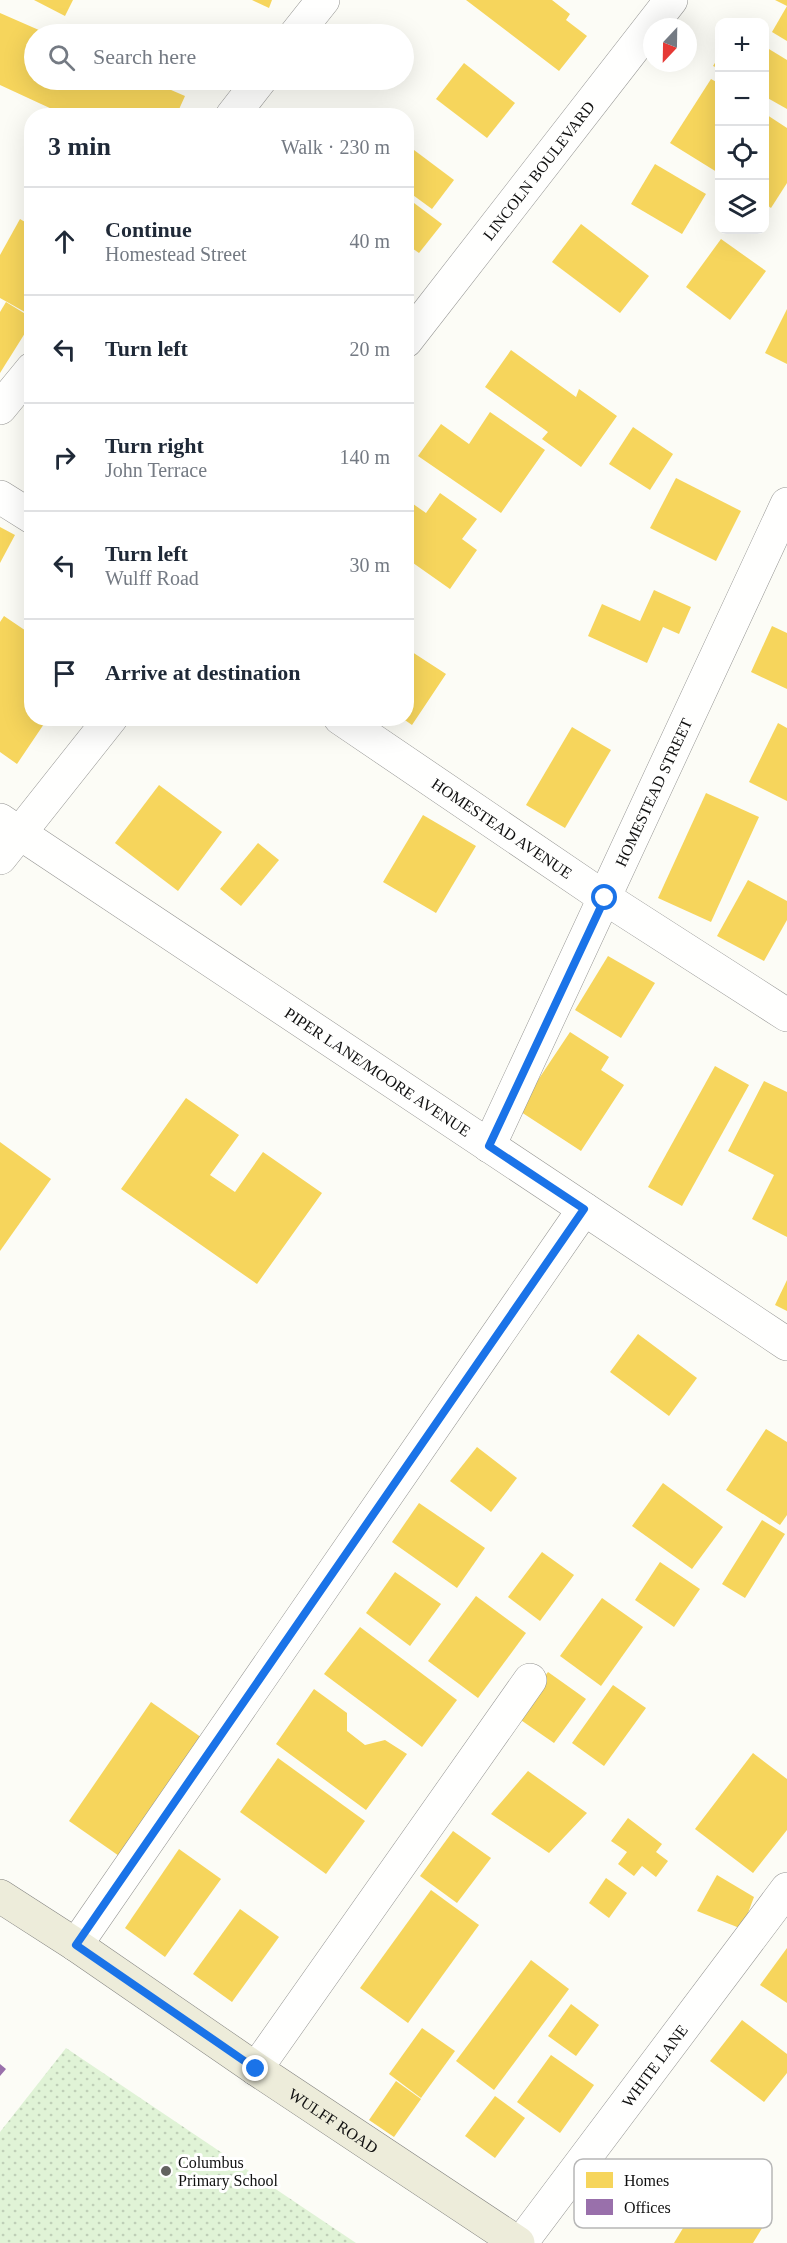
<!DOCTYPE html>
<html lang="en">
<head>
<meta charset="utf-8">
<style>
	:root { --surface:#fff; --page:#f6f6f7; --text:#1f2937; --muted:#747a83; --line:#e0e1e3 }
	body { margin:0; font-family:"Times New Roman",serif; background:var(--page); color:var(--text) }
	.controls { position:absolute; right:18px; top:18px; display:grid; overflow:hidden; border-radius:12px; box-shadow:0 6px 24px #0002 }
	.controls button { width:54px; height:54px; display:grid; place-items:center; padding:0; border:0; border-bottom:2px solid var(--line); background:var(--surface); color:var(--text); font:30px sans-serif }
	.compass { position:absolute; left:643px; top:18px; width:54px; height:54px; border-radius:50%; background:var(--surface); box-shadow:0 6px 24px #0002; rotate:202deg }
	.stop { position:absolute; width:18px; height:18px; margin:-14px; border:4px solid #1a73e8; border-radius:50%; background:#fff }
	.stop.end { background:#1a73e8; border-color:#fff; box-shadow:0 2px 6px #0008 }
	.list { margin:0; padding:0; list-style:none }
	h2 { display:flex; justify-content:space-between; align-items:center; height:78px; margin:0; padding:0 24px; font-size:26px }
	h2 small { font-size:20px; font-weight:400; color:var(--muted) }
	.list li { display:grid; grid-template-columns:39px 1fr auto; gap:18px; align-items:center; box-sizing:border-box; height:108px; padding:0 24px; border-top:2px solid var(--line) }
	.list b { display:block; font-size:22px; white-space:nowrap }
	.list p { margin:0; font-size:20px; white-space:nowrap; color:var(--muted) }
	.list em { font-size:20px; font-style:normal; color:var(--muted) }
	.icon { flex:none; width:33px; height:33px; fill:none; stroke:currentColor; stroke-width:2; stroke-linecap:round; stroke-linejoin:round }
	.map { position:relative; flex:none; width:787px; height:2243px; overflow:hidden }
	.search { position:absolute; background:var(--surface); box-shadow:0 6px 24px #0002; left:24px; top:24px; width:390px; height:66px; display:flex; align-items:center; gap:15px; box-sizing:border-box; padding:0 21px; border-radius:33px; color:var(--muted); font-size:22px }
	.panel { position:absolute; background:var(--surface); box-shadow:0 6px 24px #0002; left:24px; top:108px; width:390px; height:618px; border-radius:24px }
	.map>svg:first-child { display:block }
	.park { fill:url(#park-dots) }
	.homes { fill:#f6d55c }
	.offices { fill:#9970ab }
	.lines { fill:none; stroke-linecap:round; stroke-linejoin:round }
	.street-casing { stroke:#969694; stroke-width:34 }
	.primary-casing { stroke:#848481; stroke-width:34 }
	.street { stroke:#fffffe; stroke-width:33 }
	.primary { stroke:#edecda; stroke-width:33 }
	.route { stroke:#1a73e8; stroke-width:8 }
	.poi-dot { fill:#636360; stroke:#fff; stroke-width:2 }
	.labels { text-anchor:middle; stroke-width:6; stroke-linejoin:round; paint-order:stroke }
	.street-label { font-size:16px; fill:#101010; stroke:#fff }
	.poi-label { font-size:16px; fill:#101010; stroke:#fff; text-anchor:start }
	.key { fill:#fff; stroke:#b7b7b7; stroke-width:1.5 }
	.key-label { font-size:16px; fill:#101010 }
</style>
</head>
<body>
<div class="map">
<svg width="787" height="2243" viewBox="0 0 787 2243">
	<defs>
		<pattern id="park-dots" width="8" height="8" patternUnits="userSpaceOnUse" patternTransform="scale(1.5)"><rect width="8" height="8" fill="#e0f3d6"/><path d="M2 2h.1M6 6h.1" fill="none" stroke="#bfcfb7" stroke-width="1.8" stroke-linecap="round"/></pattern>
	</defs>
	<rect width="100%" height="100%" fill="#fcfcf6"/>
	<!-- park -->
	<polygon class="park" points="66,2048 356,2243 0,2243 0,2132"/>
	<!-- homes -->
	<g class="homes">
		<polygon points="34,0 73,0 65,16"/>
		<polygon points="252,0 272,0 269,8"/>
		<polygon points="466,0 552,0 570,14 566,20 587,36 559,71"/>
		<polygon points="775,0 787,0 787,6"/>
		<polygon points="787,6 787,41 772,32"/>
		<polygon points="0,13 48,34 34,34 34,80 148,80 185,96 176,116 67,116 0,85"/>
		<polygon points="764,46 787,60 787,109 764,96"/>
		<polygon points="720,55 720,69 713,66"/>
		<polygon points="464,63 515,103 487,138 436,99"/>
		<polygon points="711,79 720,84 720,174 670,143"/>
		<polygon points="764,113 787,128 787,183 771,208 764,203"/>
		<polygon points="406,144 454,180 432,209 406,190"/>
		<polygon points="655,164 706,194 682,234 631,204"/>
		<polygon points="406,197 442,224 419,253 406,244"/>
		<polygon points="20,219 32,226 32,316 0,298 0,255"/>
		<polygon points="581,224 649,276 620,313 552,262"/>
		<polygon points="721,239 766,271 730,320 686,287"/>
		<polygon points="6,302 32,318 32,322 0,373 0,312"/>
		<polygon points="787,309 787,364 765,353"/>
		<polygon points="511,350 576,397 579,389 617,416 581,467 542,439 548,432 485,387"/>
		<polygon points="490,412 545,450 501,513 418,456 441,424 469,444"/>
		<polygon points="633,427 673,454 650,490 609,464"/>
		<polygon points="676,478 741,511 716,561 650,528"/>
		<polygon points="440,493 477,519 462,539 477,550 450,589 406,558 406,499 426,513"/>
		<polygon points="0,527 15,535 0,563"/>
		<polygon points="654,590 691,607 679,634 663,627 647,663 588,636 602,604 640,621"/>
		<polygon points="4,616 32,635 32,718 48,718 17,764 0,752 0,622"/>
		<polygon points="772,626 787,633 787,689 751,672"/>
		<polygon points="406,648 446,674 412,725 402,718 406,718"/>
		<polygon points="778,723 787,728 787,801 749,782"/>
		<polygon points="572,727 611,750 565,828 526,805"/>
		<polygon points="159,785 222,832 178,891 115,843"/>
		<polygon points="706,793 759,817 711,922 658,898"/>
		<polygon points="423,815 476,846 436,913 383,882"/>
		<polygon points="258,843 279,860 241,906 220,889"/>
		<polygon points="748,880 787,901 787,920 764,961 717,936"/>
		<polygon points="608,956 655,983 621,1038 575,1010"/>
		<polygon points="570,1032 609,1057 601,1070 624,1085 581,1151 518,1110"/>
		<polygon points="715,1066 749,1085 682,1206 648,1187"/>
		<polygon points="764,1081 787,1092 787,1237 752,1219 774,1175 728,1151"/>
		<polygon points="186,1098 239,1135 210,1175 235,1192 263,1152 322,1193 257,1284 121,1189"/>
		<polygon points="0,1142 51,1179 0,1251"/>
		<polygon points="787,1280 787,1311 775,1305"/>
		<polygon points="638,1334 697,1378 669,1416 610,1372"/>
		<polygon points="766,1429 787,1442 787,1515 780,1525 726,1490"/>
		<polygon points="477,1447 517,1478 491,1512 450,1481"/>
		<polygon points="663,1483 723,1527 692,1569 632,1526"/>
		<polygon points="419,1503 485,1548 457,1588 392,1542"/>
		<polygon points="762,1520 785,1534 745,1598 722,1584"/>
		<polygon points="542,1552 574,1575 540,1621 508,1597"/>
		<polygon points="660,1562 700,1589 674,1627 635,1600"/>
		<polygon points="395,1572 441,1604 410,1646 366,1613"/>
		<polygon points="476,1596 526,1633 478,1698 428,1661"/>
		<polygon points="602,1598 643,1627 601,1686 560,1656"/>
		<polygon points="360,1627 457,1700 422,1747 324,1674"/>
		<polygon points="548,1672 586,1699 554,1743 515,1716"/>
		<polygon points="613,1685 646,1708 604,1766 572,1743"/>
		<polygon points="314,1689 347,1713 347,1731 365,1745 385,1740 407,1754 366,1810 276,1744"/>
		<polygon points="151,1702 205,1740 122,1858 69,1821"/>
		<polygon points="753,1753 787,1779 787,1830 753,1873 695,1829"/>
		<polygon points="278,1758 365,1821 326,1874 240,1812"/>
		<polygon points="528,1771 587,1813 549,1853 491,1814"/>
		<polygon points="628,1818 662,1844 656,1852 668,1861 656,1877 642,1866 634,1876 618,1864 627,1852 611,1841"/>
		<polygon points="453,1831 491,1858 457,1903 420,1876"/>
		<polygon points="179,1849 221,1879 165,1957 125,1928"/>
		<polygon points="717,1875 754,1897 742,1929 697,1911"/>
		<polygon points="606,1878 627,1893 609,1918 589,1903"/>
		<polygon points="431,1890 479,1925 408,2023 360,1988"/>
		<polygon points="240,1909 279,1937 232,2002 193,1974"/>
		<polygon points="787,1948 787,2003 760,1985"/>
		<polygon points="531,1960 569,1989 494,2090 456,2061"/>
		<polygon points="571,2004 599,2025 576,2056 548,2036"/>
		<polygon points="742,2020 787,2054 787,2073 764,2102 710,2061"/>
		<polygon points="422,2028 455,2051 421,2098 389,2074"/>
		<polygon points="551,2055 594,2085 560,2133 517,2102"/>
		<polygon points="396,2081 421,2099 394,2137 369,2120"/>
		<polygon points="495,2096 525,2118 495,2158 465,2136"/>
		<polygon points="714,2177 772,2212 753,2243 674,2243"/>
	</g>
	<!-- offices -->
	<polygon class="offices" points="0,2064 6,2069 0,2076"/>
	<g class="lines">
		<defs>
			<g id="street">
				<polyline points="296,34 323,0"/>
				<polyline points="232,116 260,80"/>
				<path id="s1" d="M406,341L671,0"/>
				<polyline points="0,408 32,369"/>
				<polyline points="0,497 32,517"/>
				<path id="s2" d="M340,718L605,898L787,1015"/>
				<path id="s3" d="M0,820L787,1344"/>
				<polyline points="0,858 111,718"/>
				<path id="s4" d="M489,1146L787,504"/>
				<polyline points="76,1945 584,1209"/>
				<polyline points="256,2069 530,1680"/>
				<path id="s5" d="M521,2243L787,1889"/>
			</g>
			<g id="primary">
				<path id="s6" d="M0,1896L76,1945L256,2069L518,2243"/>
			</g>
		</defs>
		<!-- street casing -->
		<use href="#street" class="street-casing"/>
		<!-- primary casing -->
		<use href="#primary" class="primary-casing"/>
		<!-- street -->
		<use href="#street" class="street"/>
		<!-- primary -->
		<use href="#primary" class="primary"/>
	</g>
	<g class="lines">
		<!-- route -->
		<polyline class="route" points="256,2069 76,1945 584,1209 489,1146 605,898"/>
	</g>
	<!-- markers -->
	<circle class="poi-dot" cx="166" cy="2171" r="6"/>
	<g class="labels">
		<!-- street labels -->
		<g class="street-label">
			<text dy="6" stroke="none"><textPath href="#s1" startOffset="216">LINCOLN BOULEVARD</textPath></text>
			<text dy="6" stroke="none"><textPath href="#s4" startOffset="390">HOMESTEAD STREET</textPath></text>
			<text dy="6" stroke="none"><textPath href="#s2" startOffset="196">HOMESTEAD AVENUE</textPath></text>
			<text dy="6" stroke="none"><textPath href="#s3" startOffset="454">PIPER LANE/MOORE AVENUE</textPath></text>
			<text dy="6" stroke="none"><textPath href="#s5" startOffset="222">WHITE LANE</textPath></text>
			<text dy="6" stroke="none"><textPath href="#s6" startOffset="402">WULFF ROAD</textPath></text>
		</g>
		<!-- poi labels -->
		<g class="poi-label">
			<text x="178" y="2168">Columbus<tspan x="178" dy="18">Primary School</tspan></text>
		</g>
	</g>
	<!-- legend -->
	<rect x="574" y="2159" width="198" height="69" rx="9" class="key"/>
	<rect x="586" y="2172" width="27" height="16" fill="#f6d55c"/>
	<rect x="586" y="2199" width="27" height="16" fill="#9970ab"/>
	<g class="key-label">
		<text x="624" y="2186">Homes</text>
		<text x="624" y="2213">Offices</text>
	</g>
</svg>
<div class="controls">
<button>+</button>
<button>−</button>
<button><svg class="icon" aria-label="locate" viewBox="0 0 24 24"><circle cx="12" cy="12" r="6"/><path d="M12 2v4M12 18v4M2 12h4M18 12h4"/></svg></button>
<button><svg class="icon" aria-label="layers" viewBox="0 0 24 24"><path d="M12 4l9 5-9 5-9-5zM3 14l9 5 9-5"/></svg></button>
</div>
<svg class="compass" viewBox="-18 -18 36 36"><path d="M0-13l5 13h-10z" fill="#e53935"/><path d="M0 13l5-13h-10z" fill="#747a83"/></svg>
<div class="stop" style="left:605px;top:898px"></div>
<div class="stop end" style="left:256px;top:2069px"></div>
<div class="search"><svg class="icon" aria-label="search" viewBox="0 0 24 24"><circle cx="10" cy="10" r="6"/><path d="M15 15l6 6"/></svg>Search here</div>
<section class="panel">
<h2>3 min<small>Walk · 230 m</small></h2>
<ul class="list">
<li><svg class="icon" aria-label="ahead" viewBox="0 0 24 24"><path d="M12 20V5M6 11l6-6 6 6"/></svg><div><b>Continue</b><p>Homestead Street</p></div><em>40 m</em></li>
<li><svg class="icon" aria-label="left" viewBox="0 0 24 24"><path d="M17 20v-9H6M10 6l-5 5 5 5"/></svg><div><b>Turn left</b></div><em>20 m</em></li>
<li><svg class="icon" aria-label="right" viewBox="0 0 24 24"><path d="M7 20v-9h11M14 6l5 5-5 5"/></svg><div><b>Turn right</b><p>John Terrace</p></div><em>140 m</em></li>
<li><svg class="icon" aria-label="left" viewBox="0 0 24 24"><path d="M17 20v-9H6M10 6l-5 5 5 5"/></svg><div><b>Turn left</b><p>Wulff Road</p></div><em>30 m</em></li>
<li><svg class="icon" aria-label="arrive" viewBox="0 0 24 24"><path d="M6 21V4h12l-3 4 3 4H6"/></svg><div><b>Arrive at destination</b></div></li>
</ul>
</section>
</div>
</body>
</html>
